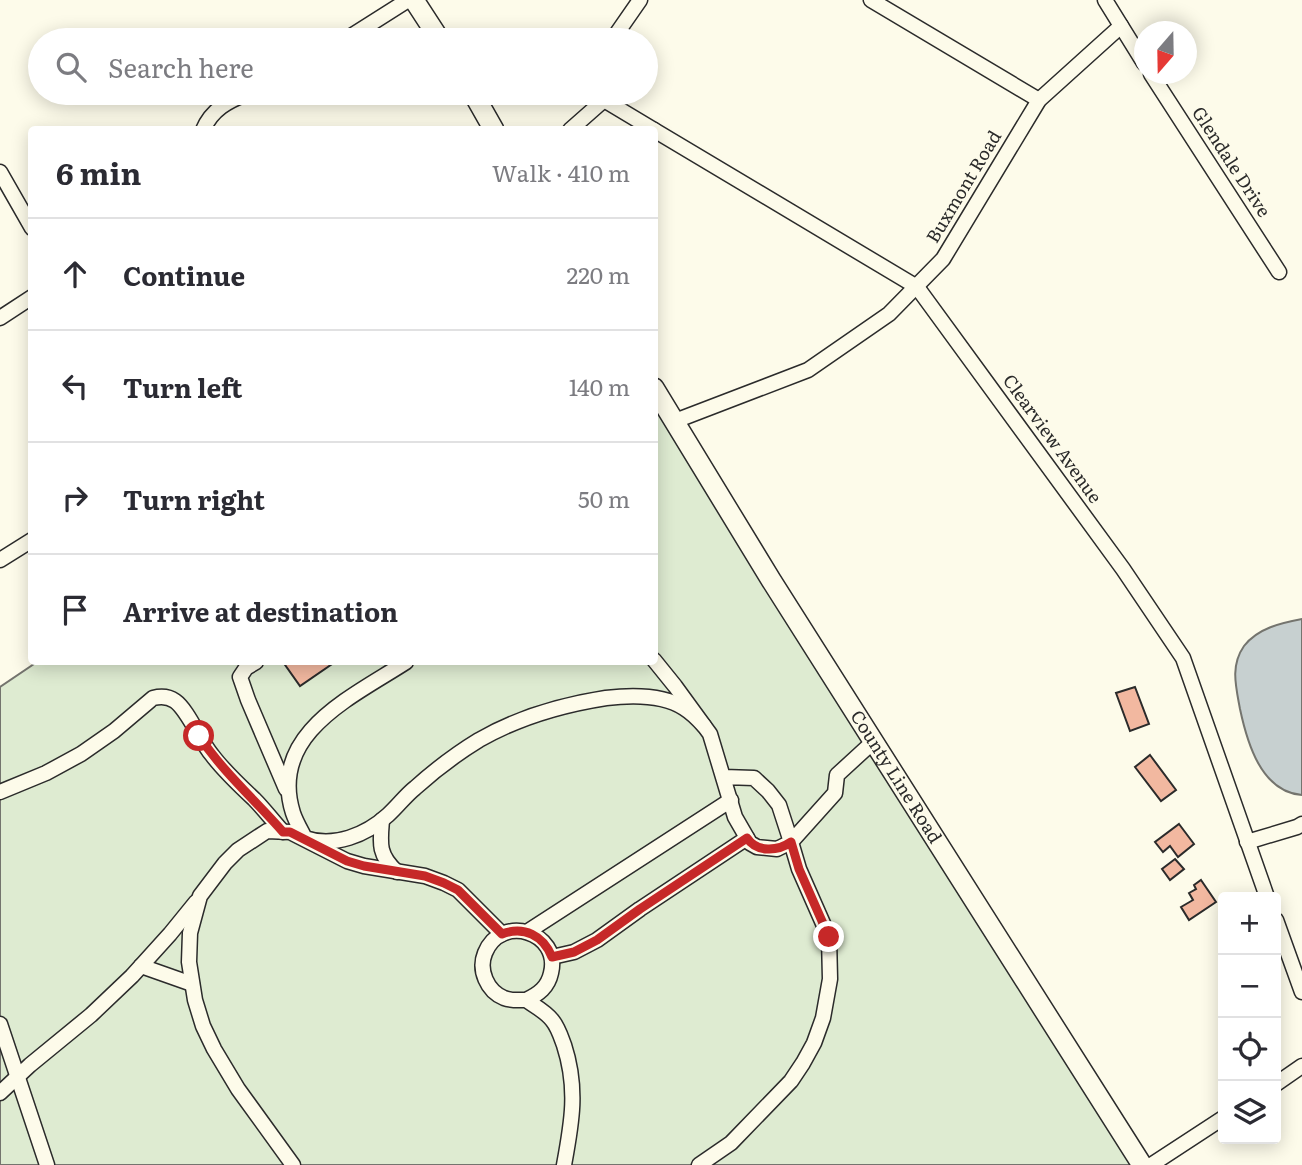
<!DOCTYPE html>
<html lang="en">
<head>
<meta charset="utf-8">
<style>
	:root { --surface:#fff; --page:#f7f7f7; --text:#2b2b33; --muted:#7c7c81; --line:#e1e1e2 }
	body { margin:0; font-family:Literata,serif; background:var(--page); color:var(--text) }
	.controls { position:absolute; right:21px; bottom:21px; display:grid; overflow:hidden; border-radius:7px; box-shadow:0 4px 18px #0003 }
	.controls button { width:63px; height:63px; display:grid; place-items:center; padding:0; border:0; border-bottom:2px solid var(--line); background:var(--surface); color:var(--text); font:35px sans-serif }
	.compass { position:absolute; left:1134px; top:21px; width:63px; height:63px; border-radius:50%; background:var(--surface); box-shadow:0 4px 18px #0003; rotate:200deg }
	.stop { position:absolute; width:21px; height:21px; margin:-16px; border:5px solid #c62828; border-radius:50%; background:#fff }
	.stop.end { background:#c62828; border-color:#fff; box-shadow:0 2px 7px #0008 }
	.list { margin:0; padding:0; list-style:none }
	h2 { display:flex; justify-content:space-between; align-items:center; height:91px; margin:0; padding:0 28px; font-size:30px }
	h2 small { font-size:23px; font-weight:400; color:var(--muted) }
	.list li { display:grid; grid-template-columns:46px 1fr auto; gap:21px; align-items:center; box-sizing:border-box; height:112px; padding:0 28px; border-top:2px solid var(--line) }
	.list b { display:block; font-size:26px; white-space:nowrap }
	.list em { font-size:23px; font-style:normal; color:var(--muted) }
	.icon { flex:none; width:38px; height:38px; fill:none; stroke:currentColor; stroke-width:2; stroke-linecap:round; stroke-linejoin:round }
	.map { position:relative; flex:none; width:1302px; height:1165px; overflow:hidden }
	.search { position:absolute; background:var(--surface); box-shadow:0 4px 18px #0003; left:28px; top:28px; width:630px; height:77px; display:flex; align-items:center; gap:18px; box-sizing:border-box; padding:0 24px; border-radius:38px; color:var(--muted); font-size:26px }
	.panel { position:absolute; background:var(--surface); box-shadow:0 4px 18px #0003; left:28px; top:126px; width:630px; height:539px; border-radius:7px }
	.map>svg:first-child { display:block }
	.green { fill:#deebd1; stroke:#74746e; stroke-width:2 }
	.water { fill:#c7d0d0; stroke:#74746e; stroke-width:2 }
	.building { fill:#f2b8a0; stroke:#2b2b2b; stroke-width:2 }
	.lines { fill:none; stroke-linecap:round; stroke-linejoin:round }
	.minor-casing { stroke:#2b2b2b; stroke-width:17 }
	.major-casing { stroke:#2b2b2b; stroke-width:22 }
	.minor { stroke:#fdfbea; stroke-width:14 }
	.major { stroke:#fdfbea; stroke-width:19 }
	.route { stroke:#c62828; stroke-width:9 }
	.labels { text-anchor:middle; stroke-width:5; stroke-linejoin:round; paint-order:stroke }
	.street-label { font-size:18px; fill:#2b2b2b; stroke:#fdfbea }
</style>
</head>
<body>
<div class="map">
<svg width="1302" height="1165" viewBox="0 0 1302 1165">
	<rect width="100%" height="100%" fill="#fdfbea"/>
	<!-- green -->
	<polygon class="green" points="655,386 1142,1165 0,1165 0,687 37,662 654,662"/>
	<!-- water -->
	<path class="water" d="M1302,619V795C1261,792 1247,742 1240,709C1236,687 1230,666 1244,646C1258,628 1281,623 1302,619Z"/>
	<!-- building -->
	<g class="building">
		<polygon points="283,662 335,662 300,686"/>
		<polygon points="1135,687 1149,724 1130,731 1116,693"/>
		<polygon points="1150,755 1176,790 1161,801 1135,767"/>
		<polygon points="1179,824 1194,844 1178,857 1170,846 1163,852 1155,842"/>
		<polygon points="1175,859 1184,869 1170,880 1162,869"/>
		<polygon points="1201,880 1216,902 1189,920 1181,907 1193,900 1189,893 1196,889 1194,885"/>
	</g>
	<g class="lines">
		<defs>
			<g id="minor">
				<polyline points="871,0 1039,100"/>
				<polyline points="1105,0 1144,63"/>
				<polyline points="345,40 408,0"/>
				<polyline points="614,40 615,36 640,0"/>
				<polyline points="1151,74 1279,272"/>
				<polyline points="604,100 654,130"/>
				<path d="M203,130C212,109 228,101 248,93"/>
				<polyline points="570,130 604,100 605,93"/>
				<polyline points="654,130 917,287 1123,569 1183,658 1267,897"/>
				<polyline points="0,172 32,228"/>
				<polyline points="0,318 32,297"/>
				<polyline points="675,421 808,370 889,314 943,259 1039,100 1121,26"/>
				<polyline points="0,560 32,540"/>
				<polyline points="654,660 675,686 710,734 735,817 750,843 757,847 777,849 791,842 779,805 768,791 754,778 724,777"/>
				<polyline points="256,662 246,668 240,677 248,700 286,789"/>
				<path d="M406,662C352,697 268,734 293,813C296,822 301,830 305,838C334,848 366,835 388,815C398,806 405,796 415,788C435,770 456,754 479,740C519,717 561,705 606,698C631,695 662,694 684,708C692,713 698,719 704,726"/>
				<path d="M0,792L46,773L81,754L114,731L153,698C161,696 168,696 175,701C188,710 200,741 212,755C224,771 239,785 254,799C264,809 273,821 283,832"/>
				<path d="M382,820C380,843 378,855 397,872"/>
				<polyline points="1247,842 1297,827 1302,824"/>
				<polyline points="1276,920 1302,992"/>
				<polyline points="527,932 731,800"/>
				<polyline points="552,957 574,952 597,940 640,909 747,838"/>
				<polyline points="141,966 192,984"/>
				<path d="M526,1000C539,994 548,987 551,973C561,932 501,913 485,953C478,970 487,991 504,998C512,1001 519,1000 526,1000C535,1006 546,1012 552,1020C558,1027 561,1037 564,1045C578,1088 572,1122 564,1165"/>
				<polyline points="0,1024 47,1165"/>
				<polyline points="1276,1084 1302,1066"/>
				<polyline points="0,1093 30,1065 91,1015 132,976 170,934 196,902"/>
				<polyline points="293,1165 238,1089 214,1049 203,1026 195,1000 189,962 190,933 200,896 225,863 238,850 267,831 290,832 347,861 364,866 425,876 444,883 458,890 502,934"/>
				<polyline points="699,1165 731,1143 791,1081 803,1063 814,1043 823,1018 830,979 829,937 799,869 791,842 835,793 837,775 873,742"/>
				<polyline points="1151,1165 1223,1118"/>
			</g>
			<g id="major">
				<polyline points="414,0 440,40"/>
				<polyline points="473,93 494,130"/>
				<path id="s1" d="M654,388L771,580L1142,1165"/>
			</g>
		</defs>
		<!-- minor casing -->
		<use href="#minor" class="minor-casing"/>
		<!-- major casing -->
		<use href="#major" class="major-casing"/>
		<!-- minor -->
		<use href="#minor" class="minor"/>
		<!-- major -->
		<use href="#major" class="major"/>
	</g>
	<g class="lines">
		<!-- route -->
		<path class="route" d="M199,736C223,772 255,800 283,832H290L347,861L364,866L425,876L444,883L458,890L502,934C524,926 543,935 552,957L574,952L597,940L640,909L747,838C757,853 778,851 791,842L799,869L829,937"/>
	</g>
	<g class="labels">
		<!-- street labels -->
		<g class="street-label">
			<text transform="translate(1231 162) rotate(57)" y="6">Glendale Drive</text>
			<text transform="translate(964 187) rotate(-59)" y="6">Buxmont Road</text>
			<text transform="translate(1052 439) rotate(54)" y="6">Clearview Avenue</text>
			<text dy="6" stroke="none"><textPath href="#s1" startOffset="458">County Line Road</textPath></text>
		</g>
	</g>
</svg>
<div class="controls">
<button>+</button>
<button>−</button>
<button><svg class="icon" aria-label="locate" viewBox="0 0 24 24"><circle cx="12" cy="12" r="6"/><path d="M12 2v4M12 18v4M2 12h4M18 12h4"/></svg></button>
<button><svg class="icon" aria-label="layers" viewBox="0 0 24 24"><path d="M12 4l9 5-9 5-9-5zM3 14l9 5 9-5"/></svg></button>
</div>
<svg class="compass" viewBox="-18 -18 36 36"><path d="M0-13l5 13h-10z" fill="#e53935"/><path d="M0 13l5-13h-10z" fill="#7c7c81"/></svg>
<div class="stop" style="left:199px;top:736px"></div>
<div class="stop end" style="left:829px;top:937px"></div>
<div class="search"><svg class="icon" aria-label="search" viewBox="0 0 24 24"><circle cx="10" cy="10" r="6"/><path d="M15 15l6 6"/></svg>Search here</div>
<section class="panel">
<h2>6 min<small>Walk · 410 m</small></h2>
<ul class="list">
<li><svg class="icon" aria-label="ahead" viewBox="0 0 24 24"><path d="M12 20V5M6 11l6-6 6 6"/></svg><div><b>Continue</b></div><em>220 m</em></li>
<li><svg class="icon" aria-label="left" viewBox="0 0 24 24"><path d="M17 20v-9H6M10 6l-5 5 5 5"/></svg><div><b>Turn left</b></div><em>140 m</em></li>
<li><svg class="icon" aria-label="right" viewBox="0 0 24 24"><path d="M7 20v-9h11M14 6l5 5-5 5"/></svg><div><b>Turn right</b></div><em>50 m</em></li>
<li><svg class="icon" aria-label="arrive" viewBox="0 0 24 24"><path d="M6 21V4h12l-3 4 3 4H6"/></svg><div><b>Arrive at destination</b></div></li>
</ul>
</section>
</div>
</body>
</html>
